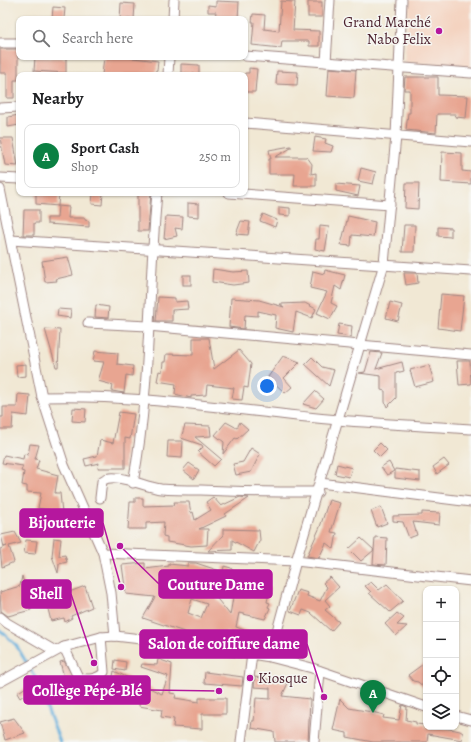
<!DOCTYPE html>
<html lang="en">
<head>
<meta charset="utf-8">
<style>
	:root { --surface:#fff; --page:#f6f6f6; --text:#202124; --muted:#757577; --line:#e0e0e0; --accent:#0b8043 }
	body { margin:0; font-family:Alegreya,serif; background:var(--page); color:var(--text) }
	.controls { position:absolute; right:12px; bottom:12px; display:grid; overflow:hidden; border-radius:8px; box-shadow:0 1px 3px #0004 }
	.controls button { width:36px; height:36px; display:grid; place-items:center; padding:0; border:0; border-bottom:1px solid var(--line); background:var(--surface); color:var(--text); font:20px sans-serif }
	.you { position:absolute; left:267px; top:386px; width:14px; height:14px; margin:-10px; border:3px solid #fff; border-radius:50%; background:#1a73e8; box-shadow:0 0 0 6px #1a73e833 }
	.badge { display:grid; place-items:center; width:26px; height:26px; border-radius:50%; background:var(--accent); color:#fff; font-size:13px; font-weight:700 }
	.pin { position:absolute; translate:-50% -33px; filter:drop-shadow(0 1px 2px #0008) }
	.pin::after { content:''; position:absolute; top:21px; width:14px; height:12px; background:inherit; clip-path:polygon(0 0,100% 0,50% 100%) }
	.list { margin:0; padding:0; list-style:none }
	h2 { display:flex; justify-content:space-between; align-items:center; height:52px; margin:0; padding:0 16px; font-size:17px }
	h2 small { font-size:13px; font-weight:400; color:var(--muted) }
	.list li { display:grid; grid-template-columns:26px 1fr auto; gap:12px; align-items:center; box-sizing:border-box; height:64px; margin:0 8px 8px; padding:0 8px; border:1px solid var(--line); border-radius:8px }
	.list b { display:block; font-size:15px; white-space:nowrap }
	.list p { margin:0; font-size:13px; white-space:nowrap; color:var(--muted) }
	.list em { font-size:13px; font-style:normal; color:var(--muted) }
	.icon { flex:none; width:22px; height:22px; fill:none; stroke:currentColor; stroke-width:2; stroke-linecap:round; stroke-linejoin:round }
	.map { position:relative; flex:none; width:471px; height:742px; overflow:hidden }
	.search { position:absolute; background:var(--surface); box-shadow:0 1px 3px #0004; left:16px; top:16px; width:232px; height:44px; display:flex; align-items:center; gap:10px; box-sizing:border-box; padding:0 14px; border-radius:8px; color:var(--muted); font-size:15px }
	.panel { position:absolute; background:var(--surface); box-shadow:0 1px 3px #0004; left:16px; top:72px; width:232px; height:124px; border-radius:8px }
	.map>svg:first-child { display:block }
	.built { fill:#f4d3c0 }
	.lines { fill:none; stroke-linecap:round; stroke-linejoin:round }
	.stream { stroke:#62aedb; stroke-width:3 }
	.building { fill:#e8a591; fill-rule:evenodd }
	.minor-casing { stroke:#9e8480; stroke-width:11 }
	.minor { stroke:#fff; stroke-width:9 }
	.poi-dot { fill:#b5179e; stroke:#f6f6f2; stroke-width:1.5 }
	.labels { text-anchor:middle; stroke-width:3; stroke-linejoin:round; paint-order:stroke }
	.poi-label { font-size:15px; fill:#4a1f2b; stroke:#f6f6f2; text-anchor:end }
	.leader { fill:none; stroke:#b5179e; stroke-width:1.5 }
	.callout-dot { fill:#b5179e; stroke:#f6f6f2; stroke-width:1.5 }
	.callout { fill:#b5179e; stroke:#b5179e; stroke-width:1.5 }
	.callout-label { font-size:16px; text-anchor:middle; font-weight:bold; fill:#fff }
</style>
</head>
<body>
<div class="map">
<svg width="471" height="742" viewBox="0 0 471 742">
	<rect width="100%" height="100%" fill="#f6f6f2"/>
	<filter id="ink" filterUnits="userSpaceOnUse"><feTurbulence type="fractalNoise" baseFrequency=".025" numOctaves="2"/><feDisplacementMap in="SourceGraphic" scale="8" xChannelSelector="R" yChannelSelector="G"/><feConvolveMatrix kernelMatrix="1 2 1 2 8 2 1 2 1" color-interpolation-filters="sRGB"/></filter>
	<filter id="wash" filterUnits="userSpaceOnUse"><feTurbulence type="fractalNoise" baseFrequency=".012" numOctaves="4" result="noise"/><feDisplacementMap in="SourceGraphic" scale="16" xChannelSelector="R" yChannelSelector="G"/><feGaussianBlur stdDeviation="0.9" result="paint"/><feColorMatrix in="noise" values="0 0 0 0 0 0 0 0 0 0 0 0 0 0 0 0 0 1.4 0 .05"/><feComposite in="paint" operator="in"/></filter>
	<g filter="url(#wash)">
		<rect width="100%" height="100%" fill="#f1e8d4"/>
		<!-- built -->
		<polygon class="built" points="410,0 471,0 471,67 404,62"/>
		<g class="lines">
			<!-- stream -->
			<polyline class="stream" points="0,630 16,645 35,677 60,742"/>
		</g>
		<g id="blocks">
			<!-- building -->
			<g class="building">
				<polygon points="216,1 239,2 238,19 215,18 216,12 208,12 208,5 216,6"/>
				<polygon points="281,1 295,2 293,30 319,31 319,46 309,46 309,41 282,41 281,48 252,45 254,22 252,22 253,14 265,15 264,29 279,31"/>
				<rect x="308" y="2" width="14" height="15"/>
				<polygon points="121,3 135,4 134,19 120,19"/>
				<polygon points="53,7 65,8 64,19 52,19"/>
				<polygon points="0,49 18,49 18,80 14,80 14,98 7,98 7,73 0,73"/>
				<polygon points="35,57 66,58 66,73 34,71"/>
				<polygon points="104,57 125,57 158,61 157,70 156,70 155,75 102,75"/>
				<polygon points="181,64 199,65 199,74 181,73"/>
				<polygon points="249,68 257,69 255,92 245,92 245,73 249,73"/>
				<polygon points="329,68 356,70 354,98 327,96"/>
				<polygon points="277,71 298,72 297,85 276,84"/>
				<polygon points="405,77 438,77 438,95 468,96 466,118 455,117 456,114 437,114 436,133 406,130 408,113 410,113 410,90 404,90"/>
				<polygon points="19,115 19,125 8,127 8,117"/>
				<polygon points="315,137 326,139 325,143 333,146 331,152 313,151"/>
				<polygon points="0,138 13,138 18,166 5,165"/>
				<polygon points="291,146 291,148 275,157 307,157 312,164 311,174 316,173 316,186 294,186 295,174 269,174 269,159 271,159 269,150"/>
				<polygon points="442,152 462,153 462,171 471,172 471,184 441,182"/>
				<polygon points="361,168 376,172 373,184 358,181"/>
				<polygon points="406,183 419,183 418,209 405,208"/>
				<polygon points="336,184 360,186 358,196 336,191"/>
				<polygon points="36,193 59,193 58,206 36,204"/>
				<polygon points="93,193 103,193 102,205 92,204"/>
				<polygon points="138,193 151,193 148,231 138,231"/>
				<polygon points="188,203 199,204 199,217 188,216"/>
				<polygon points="58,206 69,207 68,218 85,218 85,220 89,221 89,227 47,224 47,218 57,218"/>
				<polygon points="279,207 290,208 290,216 279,215"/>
				<polygon points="24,210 39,210 39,223 34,223 34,235 23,235"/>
				<polygon points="263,214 277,220 275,227 260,221"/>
				<polygon points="166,216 183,217 182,229 175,228 177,236 164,239"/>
				<polygon points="348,216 375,222 373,237 352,235 351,246 341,245"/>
				<polygon points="241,221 250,222 248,235 236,234"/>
				<polygon points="404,225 415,225 414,252 402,252"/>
				<polygon points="320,226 329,227 325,251 315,249 316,239 319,239"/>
				<polygon points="438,227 451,228 451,237 438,236"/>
				<polygon points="68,257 73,275 56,279 57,281 45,282 42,261"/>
				<polygon points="213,269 233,272 248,271 249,283 233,285 212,282"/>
				<polygon points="325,270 345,275 341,290 335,286 331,303 337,306 330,319 317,313 327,292 310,288 313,271 324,274"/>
				<polygon points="404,273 417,273 418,283 406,285"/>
				<rect x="183" y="275" width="8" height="10"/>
				<polygon points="441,294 464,296 460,331 438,328"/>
				<polygon points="158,297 175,298 175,302 187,301 188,309 172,310 172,321 156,321"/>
				<polygon points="231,298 259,300 284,307 280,304 305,303 316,309 312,318 296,312 293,332 275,328 276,315 258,311 258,316 245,315 244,329 229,327"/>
				<polygon points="390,302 402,305 398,321 386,318"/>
				<polygon points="96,305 109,307 108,318 95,317"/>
				<polygon points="58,309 71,310 70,318 57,316"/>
				<polygon points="339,324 352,326 351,337 337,335"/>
				<polygon points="45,329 60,330 58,367 56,367"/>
				<polygon points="193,338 209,338 214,369 239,350 251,364 248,388 244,387 242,400 232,399 234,388 207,385 206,395 191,396 191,398 175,394 176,384 157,381 159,371 162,372 163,362 165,362 166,354 193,355"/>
				<polygon points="95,351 118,353 117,364 133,366 132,376 126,375 124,393 112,391 113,385 98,381 104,362 93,361"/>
				<polygon points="371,352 382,353 376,369 402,362 404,371 396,373 396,398 387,407 385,402 385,391 381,390 381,376 359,373 365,372"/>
				<polygon points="283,356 300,362 284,378 292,387 285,393 268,377"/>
				<polygon points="312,357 322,367 334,370 329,386 305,364"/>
				<polygon points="457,361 470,361 471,384 459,385"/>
				<polygon points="26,364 26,376 17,377 16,365"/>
				<polygon points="429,365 434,382 415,387 410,370"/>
				<polygon points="315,391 324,399 316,408 303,404"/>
				<polygon points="18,394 30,395 28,416 13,414 12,429 0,429 0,417 3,417 3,407 17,407"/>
				<polygon points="73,408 86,409 85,422 72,421"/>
				<polygon points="119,412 134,414 130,439 125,438 125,468 98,468 99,463 86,466 84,459 97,456 100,440 113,443"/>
				<polygon points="226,422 237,428 240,422 248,429 237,439 235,438 223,454 224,442 215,435"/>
				<polygon points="185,425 210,426 211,436 195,437 221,459 214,466 198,452 203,447 202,445 181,438"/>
				<polygon points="168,441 183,441 182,458 167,457"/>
				<polygon points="380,443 387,450 380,457 373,450"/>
				<polygon points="30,444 39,445 35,459 39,460 36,469 58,475 55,493 60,493 62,513 38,508 41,493 27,492 27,486 22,485 24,472 21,471 23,466 2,463 4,455 23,459 24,454 28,455"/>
				<polygon points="251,448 260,454 251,472 236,475 233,464 243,462"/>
				<polygon points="444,459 449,465 437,474 433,467"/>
				<polygon points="389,462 394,471 387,475 381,467"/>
				<polygon points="189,463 199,470 194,479 183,470"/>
				<polygon points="337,464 352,468 349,477 335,474"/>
				<polygon points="395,469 420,472 420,481 395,478"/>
				<polygon points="213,497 221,506 240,497 249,498 225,514 226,516 199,529 208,529 207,545 191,546 167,542 167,537 163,536 164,522 146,523 146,529 128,529 130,502 135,502 135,498 143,498 143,506 175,505 174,502 189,502 191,513 193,512 195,520 211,510 206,502"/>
				<polygon points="329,500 340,503 331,532 337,533 334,549 326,543 319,558 307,556 320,527"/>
				<polygon points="381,507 387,523 377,527 371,511"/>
				<polygon points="422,512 440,513 439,525 413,522 417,535 409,538 403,522 393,521 393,516 422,515"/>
				<polygon points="223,529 259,530 260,540 254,552 232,540 232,550 208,551 223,535"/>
				<polygon points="15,532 21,543 9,546 14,562 2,567 0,549 7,546 4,547 1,535"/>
				<polygon points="375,537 387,538 386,565 373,564"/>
				<polygon points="54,538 61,539 59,556 65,555 67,562 59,564 58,573 52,556"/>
				<polygon points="361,538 374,550 361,561 349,549"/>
				<polygon points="26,540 37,541 35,554 24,553"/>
				<path d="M145,563V569L169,566V564L188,566V563H196L223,572L224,566L231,568L233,571L246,572L245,582L270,588L267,602L270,603L268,607L270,608L265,619L239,613L236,627L253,633L245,646L226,632V640L206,635L205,639L143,618L155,597L126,594L122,565ZM207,586L234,592L230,615ZM192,599L207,604L201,618L188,613Z"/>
				<polygon points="22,576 28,598 51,595 51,593 63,589 64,594 85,586 92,607 71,616 72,618 65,622 64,618 51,621 47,605 31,607 31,610 8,616 1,611 0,592 20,586"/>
				<polygon points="330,577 339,587 325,600 330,606 325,610 339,622 331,631 311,613 303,610 301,615 290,611 298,590 308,593 307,596 320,601 327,587 323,583"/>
				<polygon points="371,582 379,590 387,584 403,601 390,612 369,593 371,592 365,586"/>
				<polygon points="397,613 404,618 397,625 407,626 396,636 385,624"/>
				<polygon points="158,659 172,664 170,693 176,694 175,698 199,702 199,698 226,698 226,714 202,714 202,729 173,727 174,719 161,717 162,710 139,706 140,696 132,694 132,691 127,689 127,684 112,682 114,671 162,694 168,676 141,667 142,664 157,665"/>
				<polygon points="115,660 126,662 125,671 114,669"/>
				<polygon points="64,661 76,682 76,686 67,688 60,662"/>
				<polygon points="426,662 426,689 418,682 413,681 408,675"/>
				<polygon points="205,672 243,677 242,686 204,683"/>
				<polygon points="41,677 45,683 31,691 33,694 26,699 24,695 20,698 17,693"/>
				<polygon points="255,677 288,683 282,696 310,699 308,742 275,742 274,732 251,728 252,721 254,721 256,698 270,699 270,688 254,687"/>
				<polygon points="340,699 349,708 372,712 384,715 383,718 399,720 402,705 407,707 406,720 416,722 416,724 425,725 425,727 441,727 460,731 463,733 462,740 428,734 427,742 373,742 347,737 347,733 333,730"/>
				<polygon points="14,718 25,733 5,740 0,722"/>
			</g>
		</g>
	</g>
	<g filter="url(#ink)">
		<use href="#blocks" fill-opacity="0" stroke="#9e8480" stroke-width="1"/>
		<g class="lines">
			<defs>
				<g id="minor">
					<polyline points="173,19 174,0"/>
					<polyline points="0,43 19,43"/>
					<polyline points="245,56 471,73"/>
					<polyline points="326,62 330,0"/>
					<polyline points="168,75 169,57"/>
					<polyline points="0,108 19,107"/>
					<polyline points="245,123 471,142"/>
					<polyline points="0,178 19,179"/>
					<polyline points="0,189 42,397 64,465 103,553 111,593 115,636"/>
					<polyline points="229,193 390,205"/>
					<polyline points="11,240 471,271"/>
					<polyline points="88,323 148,326 471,355"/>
					<path d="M42,397C143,394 238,411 338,420C382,424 427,426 471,429"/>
					<path d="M133,483C151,387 148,290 157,193"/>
					<polyline points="320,483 471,502"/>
					<path d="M100,498L102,481C115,471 144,487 161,489C174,490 188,490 201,490C240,492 279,492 318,492"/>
					<polyline points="103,553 296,561 471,581"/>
					<polyline points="0,617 7,623 55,651"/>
					<path d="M64,647L78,677C86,681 99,679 104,672L101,637"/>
					<polyline points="270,657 296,561 384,264 396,136 402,0"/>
					<polyline points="0,682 64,647 101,637 115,636 185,644 270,657 312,668 426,707"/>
					<polyline points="456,716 471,720"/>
					<polyline points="241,742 252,654"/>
					<polyline points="314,742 320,671"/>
				</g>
			</defs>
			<!-- minor casing -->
			<use href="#minor" class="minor-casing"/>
			<!-- minor -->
			<use href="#minor" class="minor"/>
		</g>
	</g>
	<!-- markers -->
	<g class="poi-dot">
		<circle cx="439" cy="31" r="4"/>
		<circle cx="250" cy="678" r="4"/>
	</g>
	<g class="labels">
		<!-- poi labels -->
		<g class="poi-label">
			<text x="431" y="27">Grand Marché<tspan x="431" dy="17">Nabo Felix</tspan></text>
			<text x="258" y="683" text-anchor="start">Kiosque</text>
		</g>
	</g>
	<!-- callouts -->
	<path class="leader" d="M121 587L103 523M120 546L159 584M94 663L71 594M324 697L307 644M219 691L150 690"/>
	<g class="callout-dot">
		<circle cx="121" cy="587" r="4"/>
		<circle cx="120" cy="546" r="4"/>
		<circle cx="94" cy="663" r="4"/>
		<circle cx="324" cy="697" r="4"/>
		<circle cx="219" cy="691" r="4"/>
	</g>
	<g class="callout">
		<rect x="20" y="509" width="83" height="28" rx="4"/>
		<rect x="159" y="570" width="113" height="28" rx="4"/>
		<rect x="22" y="580" width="49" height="28" rx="4"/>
		<rect x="140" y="630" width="167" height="28" rx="4"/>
		<rect x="24" y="676" width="126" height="28" rx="4"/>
	</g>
	<g class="callout-label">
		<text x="62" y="528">Bijouterie</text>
		<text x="216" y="590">Couture Dame</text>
		<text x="46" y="599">Shell</text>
		<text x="224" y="649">Salon de coiffure dame</text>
		<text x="87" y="696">Collège Pépé-Blé</text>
	</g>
</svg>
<div class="controls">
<button>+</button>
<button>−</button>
<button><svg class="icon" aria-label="locate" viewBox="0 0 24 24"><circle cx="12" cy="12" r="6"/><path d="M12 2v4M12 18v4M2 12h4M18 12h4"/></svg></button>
<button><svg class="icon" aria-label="layers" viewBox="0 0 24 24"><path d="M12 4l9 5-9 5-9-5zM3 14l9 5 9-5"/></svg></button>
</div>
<div class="you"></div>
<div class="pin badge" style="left:373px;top:713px">A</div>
<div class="search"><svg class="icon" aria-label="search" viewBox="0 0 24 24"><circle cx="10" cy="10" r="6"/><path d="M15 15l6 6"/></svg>Search here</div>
<section class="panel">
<h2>Nearby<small></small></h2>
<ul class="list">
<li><span class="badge">A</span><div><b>Sport Cash</b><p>Shop</p></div><em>250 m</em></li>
</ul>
</section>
</div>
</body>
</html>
